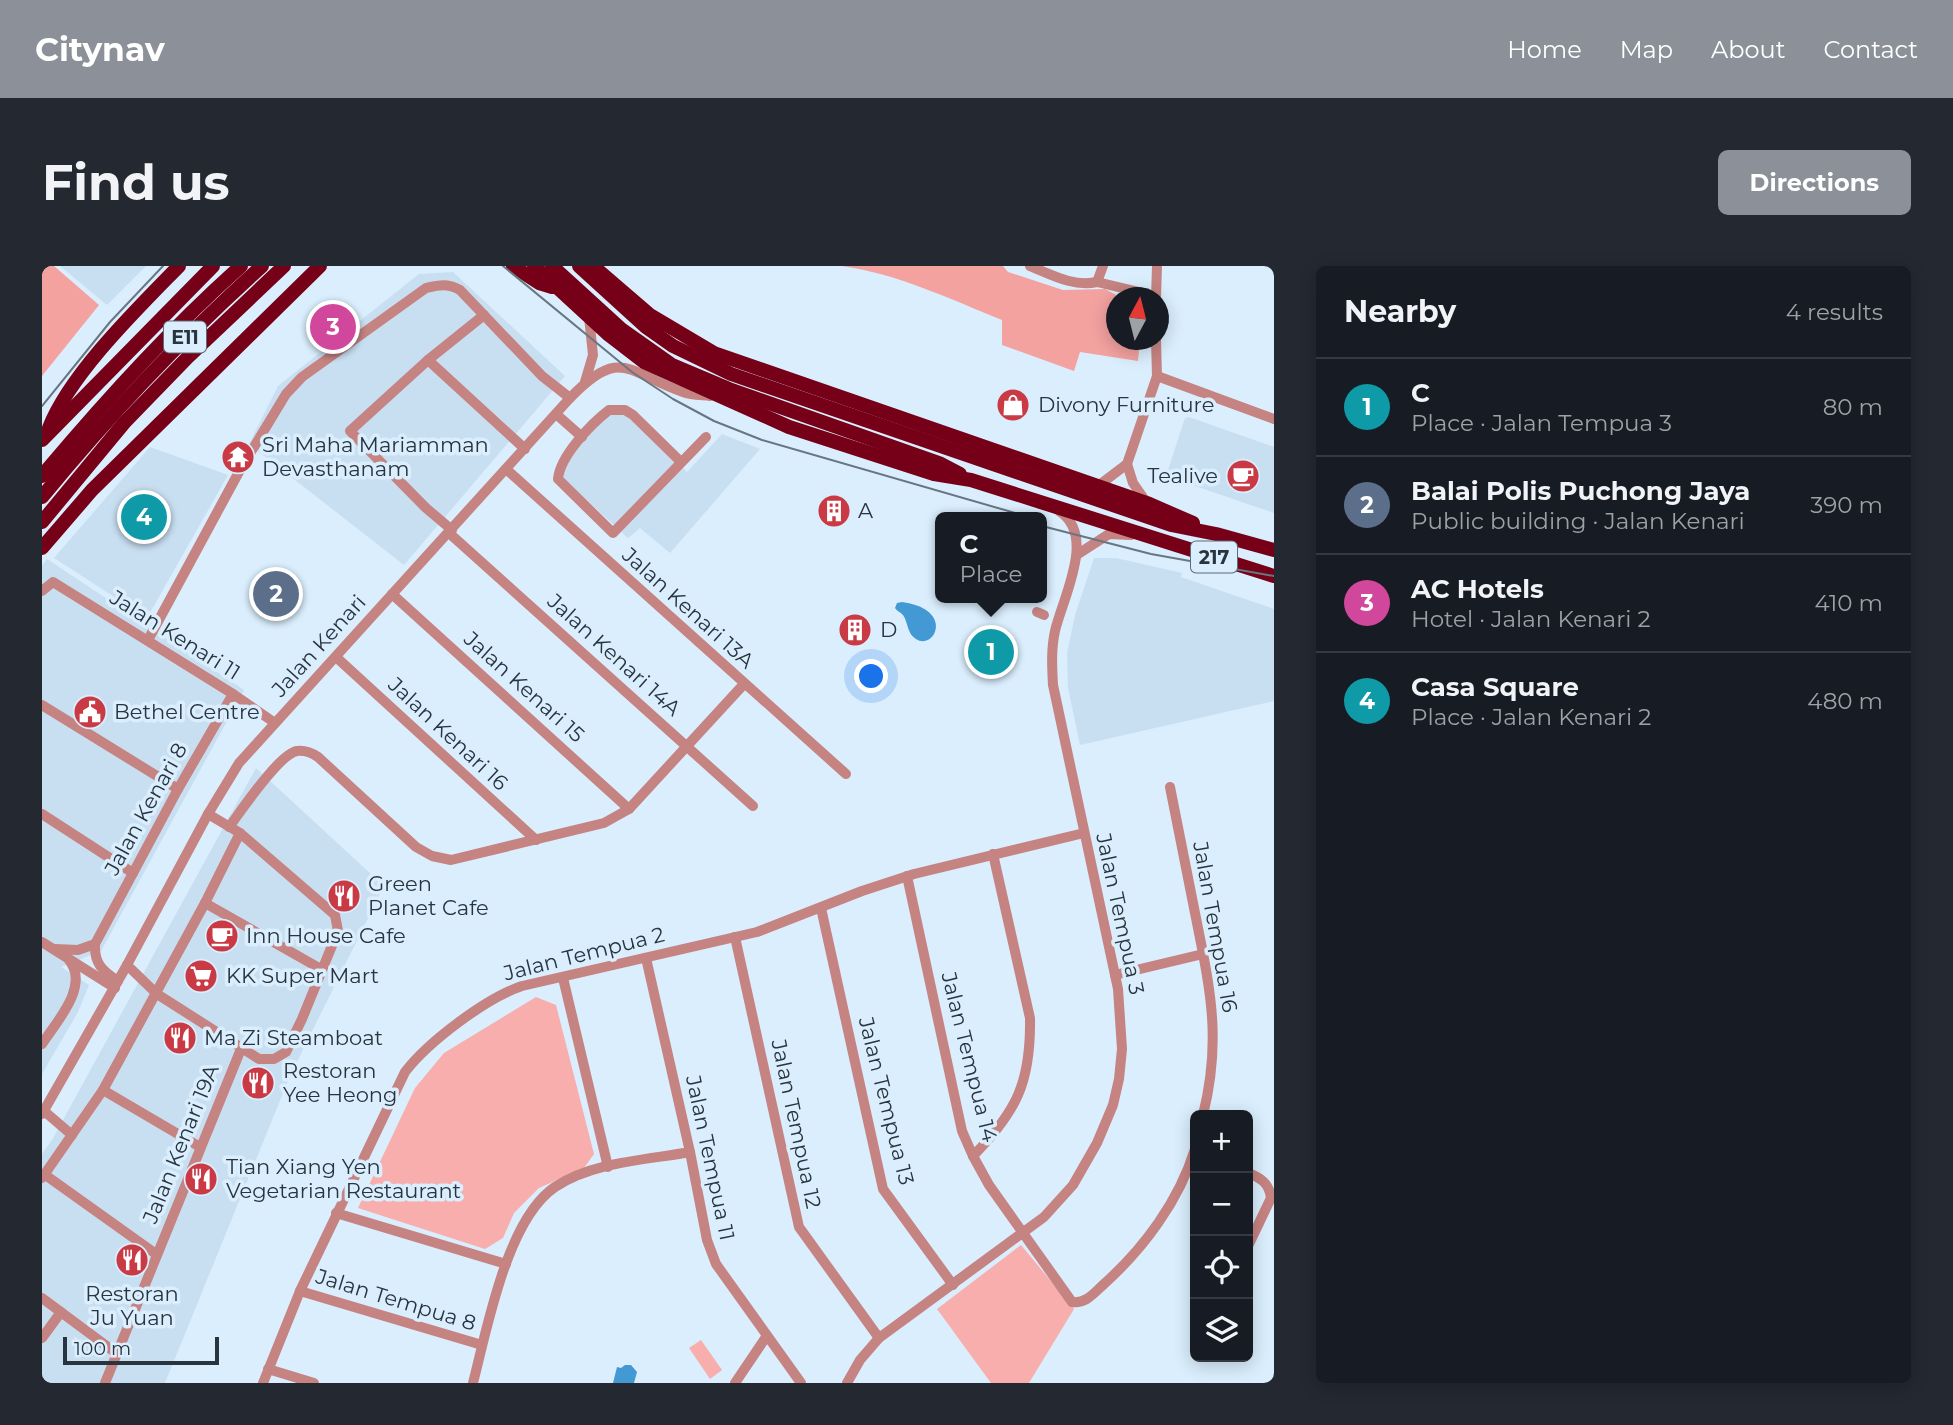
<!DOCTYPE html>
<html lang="en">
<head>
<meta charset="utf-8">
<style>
	:root { --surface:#171b24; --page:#242831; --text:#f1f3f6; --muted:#9ea1a6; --line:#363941; --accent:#8c9099 }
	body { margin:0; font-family:Montserrat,sans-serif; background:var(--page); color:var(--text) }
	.controls { position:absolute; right:21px; bottom:21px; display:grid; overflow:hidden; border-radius:10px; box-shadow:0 4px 18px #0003 }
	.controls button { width:63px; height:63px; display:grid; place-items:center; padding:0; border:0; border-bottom:2px solid var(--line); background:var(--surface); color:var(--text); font:35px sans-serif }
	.compass { position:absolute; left:1064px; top:21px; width:63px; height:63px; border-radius:50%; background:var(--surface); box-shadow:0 4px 18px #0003; rotate:7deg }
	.scale { position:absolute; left:21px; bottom:18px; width:156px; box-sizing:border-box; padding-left:7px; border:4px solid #28343e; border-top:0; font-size:19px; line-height:24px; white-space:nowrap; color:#28343e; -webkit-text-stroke:5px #daeefd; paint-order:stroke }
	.you { position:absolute; left:830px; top:411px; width:24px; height:24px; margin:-18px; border:5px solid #fff; border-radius:50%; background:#1a73e8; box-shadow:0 0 0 10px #1a73e833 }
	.badge { display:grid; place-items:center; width:46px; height:46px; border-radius:50%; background:var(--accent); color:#fff; font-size:23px; font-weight:700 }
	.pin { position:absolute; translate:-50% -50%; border:4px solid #fff; box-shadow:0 2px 7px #0006 }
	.popup { position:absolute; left:893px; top:246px; width:112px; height:91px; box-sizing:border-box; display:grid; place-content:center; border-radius:10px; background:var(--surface); filter:drop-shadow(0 2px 5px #0005); font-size:23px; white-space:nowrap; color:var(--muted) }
	.popup b { font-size:26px; color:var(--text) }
	.popup::after { content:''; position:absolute; left:50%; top:100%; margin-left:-14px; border:14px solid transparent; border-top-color:var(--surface) }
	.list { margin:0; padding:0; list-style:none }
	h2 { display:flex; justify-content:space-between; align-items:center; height:91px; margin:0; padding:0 28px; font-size:30px }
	h2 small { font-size:23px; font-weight:400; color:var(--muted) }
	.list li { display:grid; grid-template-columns:46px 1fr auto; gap:21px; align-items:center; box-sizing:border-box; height:98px; padding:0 28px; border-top:2px solid var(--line) }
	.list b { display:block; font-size:26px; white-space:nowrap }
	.list p { margin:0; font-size:23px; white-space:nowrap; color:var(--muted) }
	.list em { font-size:23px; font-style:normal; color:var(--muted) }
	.icon { flex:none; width:38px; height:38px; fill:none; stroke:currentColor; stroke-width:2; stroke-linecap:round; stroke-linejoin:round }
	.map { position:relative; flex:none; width:1232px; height:1117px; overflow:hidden; border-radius:10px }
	header { display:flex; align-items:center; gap:42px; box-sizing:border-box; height:98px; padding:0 35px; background:var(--accent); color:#fff }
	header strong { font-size:33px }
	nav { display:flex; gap:38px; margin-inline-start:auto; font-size:24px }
	.intro { display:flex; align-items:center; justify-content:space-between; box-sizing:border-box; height:168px; padding:0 42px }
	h1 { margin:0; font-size:49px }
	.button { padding:18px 32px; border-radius:10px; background:var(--accent); color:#fff; font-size:24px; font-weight:700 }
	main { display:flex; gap:42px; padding:0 42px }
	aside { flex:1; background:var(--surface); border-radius:10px; box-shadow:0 4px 18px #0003 }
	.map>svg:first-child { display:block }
	.built { fill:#c8dff2 }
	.green { fill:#f8aeac }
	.forest { fill:#f3a2a0 }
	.water { fill:#4399d4 }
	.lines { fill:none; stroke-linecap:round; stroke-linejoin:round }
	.minor { stroke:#c58381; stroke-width:10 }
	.highway { stroke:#760017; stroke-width:14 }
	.tram { stroke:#687682; stroke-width:2 }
	.labels { text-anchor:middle; stroke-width:7; stroke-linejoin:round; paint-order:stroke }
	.shield { fill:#daeefd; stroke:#5d6c77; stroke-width:2 }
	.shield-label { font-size:19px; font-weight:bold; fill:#28343e }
	.poi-label { font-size:21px; fill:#28343e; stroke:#daeefd; text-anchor:start }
	.street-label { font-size:21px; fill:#28343e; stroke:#daeefd }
</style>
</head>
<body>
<header>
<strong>Citynav</strong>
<nav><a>Home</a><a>Map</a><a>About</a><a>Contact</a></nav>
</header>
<div class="intro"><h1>Find us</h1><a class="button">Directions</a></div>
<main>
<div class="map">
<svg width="1232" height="1117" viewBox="0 0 1232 1117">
	<rect width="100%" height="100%" fill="#daeefd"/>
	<!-- built -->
	<g class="built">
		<polygon points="18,0 104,0 65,39"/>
		<polygon points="411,6 523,110 362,299 207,178 236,120 377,8"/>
		<polygon points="569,149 585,149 645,206 680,168 718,183 628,287 598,262 586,272 521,212 521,204 539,178 561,153"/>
		<polygon points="1147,151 1232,181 1232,247 1124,210 1143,152"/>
		<polygon points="108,181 186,209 105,352 12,292"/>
		<polygon points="1052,292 1074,292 1140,307 1139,311 1232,343 1232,435 1038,479 1026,422 1025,387 1033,349"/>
		<polygon points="5,293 202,424 59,685 19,701 47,719 36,746 0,808 0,300"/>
		<polygon points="214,502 342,620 248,810 123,1117 0,1117 0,888 10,874"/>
	</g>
	<!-- green -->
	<g class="green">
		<polygon points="494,731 514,739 552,888 542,902 497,922 472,947 461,972 443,983 316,942 373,822 402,787"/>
		<polygon points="979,979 1032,1043 987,1117 949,1117 895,1043"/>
		<polygon points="659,1074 680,1104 668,1113 647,1082"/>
	</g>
	<!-- forest -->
	<g class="forest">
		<polygon points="0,0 12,0 57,39 0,110"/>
		<path d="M800,0H961L966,6L1021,24L1063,23L1078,31L1074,32V74H1098L1096,95L1038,86L1032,105L960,79V54C908,33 856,8 800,0Z"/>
	</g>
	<!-- water -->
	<g class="water">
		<path d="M860,336C913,343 893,385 874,373C865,368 866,356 861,349C858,346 855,345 853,342L855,337Z"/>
		<polygon points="583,1099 589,1099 595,1106 592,1117 571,1117 575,1101 579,1102"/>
	</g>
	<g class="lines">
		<!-- minor -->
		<g class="minor">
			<path d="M988,0C1010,9 1031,21 1055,16L1114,30"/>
			<polyline points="1055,16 1061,0"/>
			<polyline points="1114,32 1115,0"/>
			<polyline points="386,94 483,183"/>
			<polyline points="1115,110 1232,153"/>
			<polyline points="543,116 551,89 547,51"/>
			<polyline points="514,148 540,171"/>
			<path d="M638,195L591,149L583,144H567C549,158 518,190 516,213L571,267L664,171"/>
			<polyline points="1085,198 1091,217 1105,237"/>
			<polyline points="464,203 804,508"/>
			<polyline points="1056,220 1085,198 1115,110 1114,74"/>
			<polyline points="410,264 384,242 308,165 386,94 442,49"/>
			<polyline points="407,267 711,540"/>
			<polyline points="1036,288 1067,268 1089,269"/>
			<polyline points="0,325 11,316 191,428 233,457"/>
			<polyline points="350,328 587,543"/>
			<polyline points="995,346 1002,349"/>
			<path d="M106,374L198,204L244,128L260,111L384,22C397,19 405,17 418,24L500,110L528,132"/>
			<polyline points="294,391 494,574"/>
			<polyline points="0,439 136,523"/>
			<path d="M1128,521C1136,563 1145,605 1153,647C1168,722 1180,773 1161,849"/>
			<polyline points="0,548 91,607"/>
			<path d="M187,561C199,545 237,488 255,485C263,484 270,487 276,491L374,581L390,590L409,594L562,557L587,543L702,418"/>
			<path d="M865,610L920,865L931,890L947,919L1030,1036C1044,1038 1052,1027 1062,1018C1102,982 1137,935 1153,883"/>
			<polyline points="163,637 279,703"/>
			<polyline points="779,642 841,923 911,1019"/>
			<polyline points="693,671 757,961 837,1072"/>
			<polyline points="0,676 73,722"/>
			<polyline points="13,683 36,684 53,678"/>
			<polyline points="604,692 648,886 665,974 674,998 759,1117"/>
			<polyline points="85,699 115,728 217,793 232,793 244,786 260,753 296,665 293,649 198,567 166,548"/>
			<polyline points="1073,709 1161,688"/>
			<polyline points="521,712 566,901"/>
			<path d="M76,715C60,705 52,697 53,678L136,523L191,428"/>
			<path d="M0,778C15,755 48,720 27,694"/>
			<polyline points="61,824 158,881"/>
			<polyline points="2,845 30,869"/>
			<path d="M0,848L85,699L166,548L197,497L528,132C579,79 586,107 641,126C649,129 659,129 668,130"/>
			<path d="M931,890C975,845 989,816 988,752L951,588"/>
			<path d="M1206,907C1219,912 1227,917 1229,932L1207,978"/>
			<polyline points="2,908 114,988"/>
			<polyline points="0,912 61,824 163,637 198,567"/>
			<polyline points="294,947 464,998"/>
			<polyline points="258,1025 440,1079"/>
			<polyline points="0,1032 74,1087"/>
			<polyline points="0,1072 19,1046"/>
			<polyline points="226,1103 272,1117"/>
			<polyline points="63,1117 199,783"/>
			<path d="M221,1117L258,1025L363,806C386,776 444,732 480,720L715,666L820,625L872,608L1042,567"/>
			<path d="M431,1117C445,1063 465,953 513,921C550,896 604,894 648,886"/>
			<polyline points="693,1117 724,1071"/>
			<path d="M805,1117L818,1094L837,1072L1002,951L1031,919L1055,877L1071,839L1077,813L1080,783L1076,723L1011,419C1010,401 1009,383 1013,365C1021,331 1055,269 1017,245"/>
		</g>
		<!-- highway -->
		<g class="highway">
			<polyline points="471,0 497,17 510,21"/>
			<polyline points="492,0 567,69 602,96 747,161 892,208 929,214 1232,310"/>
			<polyline points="510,0 579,63 630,99 687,123 897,197 918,208"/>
			<polyline points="537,0 604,61 631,80 689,108 1129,259 1174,268 1232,284"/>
			<polyline points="551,0 608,49 672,87 1105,237 1151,257"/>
			<path d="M7,162C28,108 96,42 137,0"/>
			<polyline points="0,174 171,0"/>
			<path d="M0,210C62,136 127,64 199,0"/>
			<path d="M0,231C68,148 140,72 220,0"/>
			<polyline points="0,256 82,157 146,91 242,0"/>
			<polyline points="0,282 50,224 278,0"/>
		</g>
		<!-- tram -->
		<g class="tram">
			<polyline points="461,0 590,106 631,133 672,155 720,174 987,251"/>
			<polyline points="0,140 68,56 121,0"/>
			<polyline points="1000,260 1109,288 1232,310"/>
		</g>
	</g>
	<!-- icons -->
	<defs>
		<symbol id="shop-disc" viewBox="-11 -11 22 22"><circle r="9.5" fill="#ca3a45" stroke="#daeefd"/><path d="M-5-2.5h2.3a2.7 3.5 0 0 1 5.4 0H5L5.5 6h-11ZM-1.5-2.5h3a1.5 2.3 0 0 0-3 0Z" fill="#fff"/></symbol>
		<symbol id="temple-disc" viewBox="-11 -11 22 22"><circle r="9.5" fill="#ca3a45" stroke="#daeefd"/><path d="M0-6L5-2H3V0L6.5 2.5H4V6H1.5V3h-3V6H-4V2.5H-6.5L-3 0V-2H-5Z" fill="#fff"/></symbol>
		<symbol id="cafe-disc" viewBox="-11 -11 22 22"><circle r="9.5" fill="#ca3a45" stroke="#daeefd"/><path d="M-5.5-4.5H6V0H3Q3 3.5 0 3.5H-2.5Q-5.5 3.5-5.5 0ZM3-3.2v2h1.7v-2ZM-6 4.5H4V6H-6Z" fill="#fff"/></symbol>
		<symbol id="building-disc" viewBox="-11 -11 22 22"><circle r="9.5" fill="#ca3a45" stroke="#daeefd"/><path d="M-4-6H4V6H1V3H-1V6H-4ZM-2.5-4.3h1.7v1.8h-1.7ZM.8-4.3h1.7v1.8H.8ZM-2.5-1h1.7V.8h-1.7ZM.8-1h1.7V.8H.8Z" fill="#fff"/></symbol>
		<symbol id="civic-disc" viewBox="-11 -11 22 22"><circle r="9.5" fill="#ca3a45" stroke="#daeefd"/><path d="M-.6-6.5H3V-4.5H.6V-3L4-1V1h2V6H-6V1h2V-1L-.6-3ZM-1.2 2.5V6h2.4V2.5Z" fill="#fff"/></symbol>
		<symbol id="restaurant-disc" viewBox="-11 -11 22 22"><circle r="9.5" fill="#ca3a45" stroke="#daeefd"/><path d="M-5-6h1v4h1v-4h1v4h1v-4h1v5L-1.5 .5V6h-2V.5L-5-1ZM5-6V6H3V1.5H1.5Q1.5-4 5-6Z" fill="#fff"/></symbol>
		<symbol id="supermarket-disc" viewBox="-11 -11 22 22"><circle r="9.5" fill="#ca3a45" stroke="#daeefd"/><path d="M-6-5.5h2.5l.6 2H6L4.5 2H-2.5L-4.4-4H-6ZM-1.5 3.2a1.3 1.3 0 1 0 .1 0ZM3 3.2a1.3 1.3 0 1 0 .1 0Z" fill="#fff"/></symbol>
	</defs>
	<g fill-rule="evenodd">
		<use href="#shop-disc" x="952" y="120" width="38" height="38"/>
		<use href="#temple-disc" x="177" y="172" width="38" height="38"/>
		<use href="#cafe-disc" x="1182" y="191" width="38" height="38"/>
		<use href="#building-disc" x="773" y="226" width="38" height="38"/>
		<use href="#building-disc" x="794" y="345" width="38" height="38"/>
		<use href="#civic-disc" x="29" y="427" width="38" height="38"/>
		<use href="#restaurant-disc" x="283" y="611" width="38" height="38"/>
		<use href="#cafe-disc" x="161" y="651" width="38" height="38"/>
		<use href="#supermarket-disc" x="140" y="691" width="38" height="38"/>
		<use href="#restaurant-disc" x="119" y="753" width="38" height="38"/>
		<use href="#restaurant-disc" x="197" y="798" width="38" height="38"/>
		<use href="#restaurant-disc" x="140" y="894" width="38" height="38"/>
		<use href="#restaurant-disc" x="71" y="975" width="38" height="38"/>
	</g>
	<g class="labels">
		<!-- shield labels -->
		<g class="shield">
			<rect x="122" y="55.5" width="42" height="31" rx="5"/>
			<rect x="1149" y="275.5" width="46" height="31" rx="5"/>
		</g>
		<g class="shield-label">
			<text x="143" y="78">E11</text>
			<text x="1172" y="298">217</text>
		</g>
		<!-- poi labels -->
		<g class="poi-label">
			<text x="996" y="146">Divony Furniture</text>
			<text x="220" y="186">Sri Maha Mariamman<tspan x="220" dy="24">Devasthanam</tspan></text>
			<text x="1176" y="217" text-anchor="end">Tealive</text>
			<text x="816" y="252">A</text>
			<text x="838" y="371">D</text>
			<text x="72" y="453">Bethel Centre</text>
			<text x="326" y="625">Green<tspan x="326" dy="24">Planet Cafe</tspan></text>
			<text x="204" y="677">Inn House Cafe</text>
			<text x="184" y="717">KK Super Mart</text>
			<text x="162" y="779">Ma Zi Steamboat</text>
			<text x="241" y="812">Restoran<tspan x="241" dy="24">Yee Heong</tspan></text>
			<text x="184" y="908">Tian Xiang Yen<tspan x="184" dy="24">Vegetarian Restaurant</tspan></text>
			<text x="90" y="1035" text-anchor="middle">Restoran<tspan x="90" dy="24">Ju Yuan</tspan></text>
		</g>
		<!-- street labels -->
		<g class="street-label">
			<text transform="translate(646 342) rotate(42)" y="7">Jalan Kenari 13A</text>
			<text transform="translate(133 369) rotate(32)" y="7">Jalan Kenari 11</text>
			<text transform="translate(277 380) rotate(-48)" y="7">Jalan Kenari</text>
			<text transform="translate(572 389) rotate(42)" y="7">Jalan Kenari 14A</text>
			<text transform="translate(482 421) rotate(42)" y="7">Jalan Kenari 15</text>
			<text transform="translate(406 468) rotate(43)" y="7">Jalan Kenari 16</text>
			<text transform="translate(104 543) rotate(-61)" y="7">Jalan Kenari 8</text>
			<text transform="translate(1078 648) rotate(78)" y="7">Jalan Tempua 3</text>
			<text transform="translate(1173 661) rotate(80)" y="7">Jalan Tempua 16</text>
			<text transform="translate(542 688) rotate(-14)" y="7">Jalan Tempua 2</text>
			<text transform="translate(927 791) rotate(76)" y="7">Jalan Tempua 14</text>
			<text transform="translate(844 835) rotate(76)" y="7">Jalan Tempua 13</text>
			<text transform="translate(754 858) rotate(78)" y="7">Jalan Tempua 12</text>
			<text transform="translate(139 878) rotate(-68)" y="7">Jalan Kenari 19A</text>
			<text transform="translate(668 892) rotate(78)" y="7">Jalan Tempua 11</text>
			<text transform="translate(354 1034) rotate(17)" y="7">Jalan Tempua 8</text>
		</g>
	</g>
</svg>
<div class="controls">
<button>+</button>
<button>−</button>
<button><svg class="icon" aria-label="locate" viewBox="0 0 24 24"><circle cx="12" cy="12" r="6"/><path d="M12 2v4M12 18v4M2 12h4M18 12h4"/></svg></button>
<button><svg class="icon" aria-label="layers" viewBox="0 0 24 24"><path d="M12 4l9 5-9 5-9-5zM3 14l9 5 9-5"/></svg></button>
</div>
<svg class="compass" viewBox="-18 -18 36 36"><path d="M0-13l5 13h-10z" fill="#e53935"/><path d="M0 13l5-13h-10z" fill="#9ea1a6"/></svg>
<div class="scale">100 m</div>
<div class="you"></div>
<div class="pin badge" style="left:949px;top:386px;background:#0f9aa8">1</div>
<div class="popup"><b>C</b>Place</div>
<div class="pin badge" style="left:234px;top:328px;background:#5c6f8a">2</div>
<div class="pin badge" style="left:291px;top:61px;background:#d1479c">3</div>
<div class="pin badge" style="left:102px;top:251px;background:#0f9aa8">4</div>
</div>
<aside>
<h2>Nearby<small>4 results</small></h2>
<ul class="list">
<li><span class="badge" style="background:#0f9aa8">1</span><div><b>C</b><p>Place · Jalan Tempua 3</p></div><em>80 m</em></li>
<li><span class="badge" style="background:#5c6f8a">2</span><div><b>Balai Polis Puchong Jaya</b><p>Public building · Jalan Kenari</p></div><em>390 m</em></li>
<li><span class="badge" style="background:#d1479c">3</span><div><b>AC Hotels</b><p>Hotel · Jalan Kenari 2</p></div><em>410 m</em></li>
<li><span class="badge" style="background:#0f9aa8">4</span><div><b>Casa Square</b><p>Place · Jalan Kenari 2</p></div><em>480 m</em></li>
</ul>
</aside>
</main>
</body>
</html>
